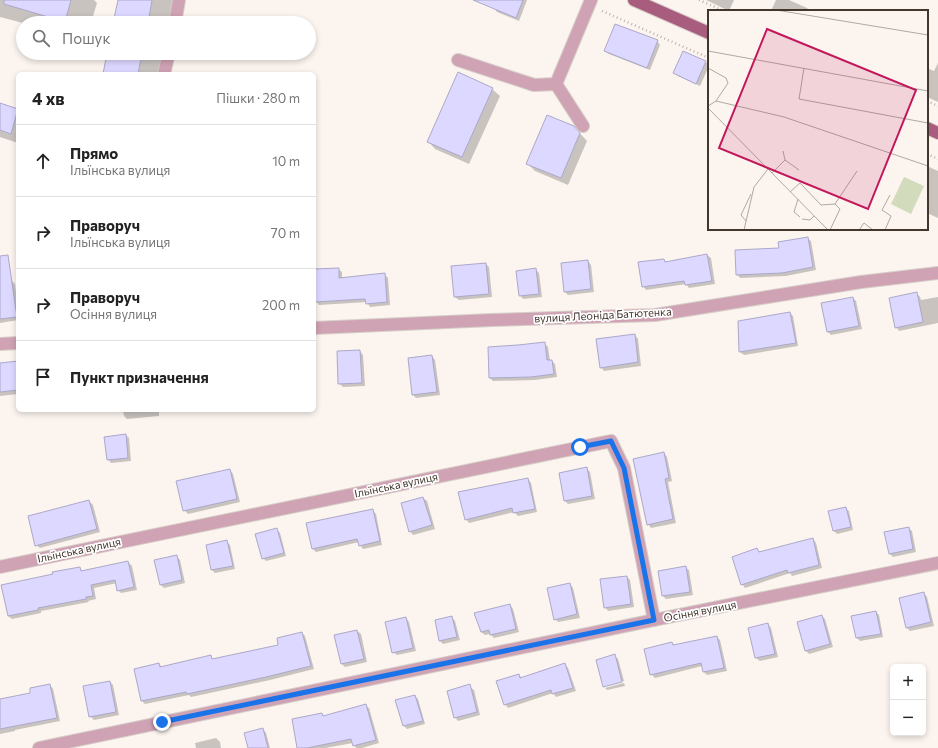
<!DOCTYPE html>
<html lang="uk">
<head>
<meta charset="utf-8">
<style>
	:root { --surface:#fff; --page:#f2f2f2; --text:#222; --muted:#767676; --line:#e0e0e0 }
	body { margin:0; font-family:Commissioner,sans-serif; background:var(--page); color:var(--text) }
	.controls { position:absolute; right:12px; bottom:12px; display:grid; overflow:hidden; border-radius:6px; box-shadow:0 2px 6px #0003 }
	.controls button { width:36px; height:36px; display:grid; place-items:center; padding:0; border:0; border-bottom:1px solid var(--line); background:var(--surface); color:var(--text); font:20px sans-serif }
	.stop { position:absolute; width:12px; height:12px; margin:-9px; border:3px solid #1a73e8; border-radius:50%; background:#fff }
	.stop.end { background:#1a73e8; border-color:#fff; box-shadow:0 1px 4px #0008 }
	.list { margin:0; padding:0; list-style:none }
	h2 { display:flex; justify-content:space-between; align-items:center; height:52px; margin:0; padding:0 16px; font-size:17px }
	h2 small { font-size:13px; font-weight:400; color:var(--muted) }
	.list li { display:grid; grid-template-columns:26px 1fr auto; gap:12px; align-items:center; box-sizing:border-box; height:72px; padding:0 16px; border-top:1px solid var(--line) }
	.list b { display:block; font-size:15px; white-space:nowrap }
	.list p { margin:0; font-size:13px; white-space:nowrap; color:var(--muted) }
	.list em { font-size:13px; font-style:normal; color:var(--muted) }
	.icon { flex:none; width:22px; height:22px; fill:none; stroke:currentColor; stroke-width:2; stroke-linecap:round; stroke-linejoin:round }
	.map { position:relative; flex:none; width:938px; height:748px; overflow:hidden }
	.search { position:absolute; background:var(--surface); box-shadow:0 2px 6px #0003; left:16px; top:16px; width:300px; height:44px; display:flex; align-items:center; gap:10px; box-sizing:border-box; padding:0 14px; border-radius:22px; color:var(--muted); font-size:15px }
	.panel { position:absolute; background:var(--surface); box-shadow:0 2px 6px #0003; left:16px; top:72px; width:300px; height:340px; border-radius:6px }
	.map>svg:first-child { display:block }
	.shadow { fill:#0003 }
	.building { fill:#ddd8ff; stroke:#aca8c9 }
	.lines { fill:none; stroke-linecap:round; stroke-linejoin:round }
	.minor-casing { stroke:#d6cec8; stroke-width:14 }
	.major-casing { stroke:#d6cec8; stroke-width:14 }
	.path { stroke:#bdb3ad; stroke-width:2.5; stroke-dasharray:1 3; stroke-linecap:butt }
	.minor { stroke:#d0a3b4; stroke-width:12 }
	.major { stroke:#a95d7e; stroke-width:12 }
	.route { stroke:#1a73e8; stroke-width:5 }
	.labels { text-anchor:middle; stroke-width:3.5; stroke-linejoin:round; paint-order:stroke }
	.street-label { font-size:11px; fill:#43362d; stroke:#fff }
	.inset-road { fill:none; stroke:#b1a8a1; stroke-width:1 }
	.view { fill:#c2185b; fill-opacity:0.15; stroke:#c2185b; stroke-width:2 }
	.inset-edge { fill:none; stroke:#43362d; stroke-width:2 }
</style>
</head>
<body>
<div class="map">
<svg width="938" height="748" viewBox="0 0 938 748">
	<rect width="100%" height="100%" fill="#fbf4ef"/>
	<!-- shadow -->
	<g class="shadow">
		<polygon points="0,0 94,0 97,3 91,23 23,23 0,17"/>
		<polygon points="119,0 177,0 172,23 114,23"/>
		<polygon points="497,0 527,0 519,21 497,12 494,8"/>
		<polygon points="706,0 734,0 729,11"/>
		<polygon points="776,0 789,0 807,8 810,11 771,11"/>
		<polygon points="657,41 660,45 650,70 609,54 605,51"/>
		<polygon points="684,52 706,62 709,66 700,86 678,76 674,73"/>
		<polygon points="108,53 166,53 162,74 104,74"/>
		<polygon points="938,63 938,102 927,97 927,68 934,71"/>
		<polygon points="492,89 500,96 469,164 435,149 428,141"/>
		<polygon points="0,104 18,110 18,143 0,137"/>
		<polygon points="574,127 587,141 568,185 535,171 528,164"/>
		<polygon points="927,166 938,171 938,218 927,213"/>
		<polygon points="807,238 811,241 816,270 786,276 740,278 737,274"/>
		<polygon points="707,255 711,258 715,284 689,288 686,284 646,290 643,286 664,260 666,262"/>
		<polygon points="588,261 591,265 594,292 568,295 565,292"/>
		<polygon points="486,264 489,267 492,297 459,300 455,297"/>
		<polygon points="338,269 342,272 342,278 385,275 388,278 390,305 370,307 367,302 319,305 316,301"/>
		<polygon points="535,269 539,273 542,297 523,299 520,295"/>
		<polygon points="11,280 15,284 18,307 18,320 0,323 0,282"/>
		<polygon points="916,293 920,297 921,300 938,297 938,323 899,331 896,327"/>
		<polygon points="853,298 856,301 862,329 831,335 828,332 822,304"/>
		<polygon points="790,313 793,316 798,346 744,355 740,352"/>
		<polygon points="635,335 638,339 641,366 604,371 601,367"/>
		<polygon points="544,343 548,347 550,361 552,361 555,364 557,377 535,380 493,381 490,378"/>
		<polygon points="360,351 363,355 365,386 343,387 339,383"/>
		<polygon points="432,356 435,360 440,395 416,398 413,395"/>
		<polygon points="18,362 18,394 0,396 0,364"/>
		<polygon points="123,410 159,410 159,416 127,419 124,416"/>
		<polygon points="126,435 129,438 131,461 111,463 108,459"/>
		<polygon points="664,453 667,457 672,481 668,482 676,523 651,528 648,524"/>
		<polygon points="587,469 590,472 595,499 568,504 565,501 560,474"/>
		<polygon points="230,470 233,474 240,502 188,514 184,510"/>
		<polygon points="528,479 531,483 537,512 518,516 514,512 469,523 466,519"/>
		<polygon points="423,498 427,501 435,529 413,535 410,531"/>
		<polygon points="89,501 93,505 100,532 40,548 36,545"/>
		<polygon points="845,508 849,511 853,530 837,534 834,531"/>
		<polygon points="372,510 376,514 382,545 363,549 360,545 359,542 316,552 313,549"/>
		<polygon points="908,528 912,531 916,552 893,557 890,554"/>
		<polygon points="277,530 280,533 286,556 266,561 263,558"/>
		<polygon points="813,539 816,543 822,568 792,576 790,573 745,588 742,584 757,549 760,552"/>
		<polygon points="227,542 230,545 235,569 215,573 212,570 207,546"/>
		<polygon points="176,556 180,560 185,583 164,588 160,584"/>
		<polygon points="128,562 132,566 137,590 121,593 118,590 117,583 94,588 96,599 88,601 89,602 41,611 41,613 12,619 8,616 54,575 80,568 83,572"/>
		<polygon points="685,567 689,570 693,595 666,599 663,596 659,572"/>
		<polygon points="627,577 630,580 634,607 608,611 605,607"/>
		<polygon points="570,584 573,588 580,618 558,622 555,619"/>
		<polygon points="924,593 927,597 934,626 910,631 907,628 900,599"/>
		<polygon points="510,605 513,609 519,632 494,638 490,634 485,635 481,632"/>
		<polygon points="876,612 879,615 883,637 860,641 857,638 852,616"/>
		<polygon points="822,616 825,619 833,647 809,654 806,651"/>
		<polygon points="451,617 455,621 460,640 443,644 440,641"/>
		<polygon points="406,618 409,622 416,651 397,655 393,652"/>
		<polygon points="768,624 771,628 778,657 760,661 756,658"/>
		<polygon points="357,631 361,634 367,662 345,667 341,663"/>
		<polygon points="302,633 305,636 314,669 270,680 191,697 189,695 145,704 142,701 159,664 162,667 210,656 214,660 280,646"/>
		<polygon points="717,637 720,640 727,671 707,675 704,672 702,666 655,678 651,674 672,643 674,645"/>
		<polygon points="615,656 618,659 624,681 605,686 605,688 597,660"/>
		<polygon points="565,664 568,668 576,691 556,697 553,693 508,708 505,704 519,675 522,678"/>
		<polygon points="110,682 113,685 119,715 94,720 90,716"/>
		<polygon points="624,683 625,686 607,690 605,688"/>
		<polygon points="50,685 53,689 60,721 15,730 15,731 0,734 0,700 32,694"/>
		<polygon points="470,687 474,690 480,715 458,721 455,717"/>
		<polygon points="415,696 418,699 425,724 407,729 404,726 397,701"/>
		<polygon points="365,705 369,708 379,743 362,748 356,748 353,743 325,748 298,748 322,714 324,716"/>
		<polygon points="263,729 266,733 270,748 249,748"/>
		<polygon points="216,738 220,742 221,748 196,748 195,743"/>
	</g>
	<!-- building -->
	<g class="building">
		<polygon points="4,0 71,0 65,22 4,4"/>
		<polygon points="118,0 152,0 148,23 113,23"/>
		<polygon points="473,0 523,0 516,18"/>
		<polygon points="615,24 658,40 647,68 604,51"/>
		<polygon points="683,51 706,61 696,84 673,73"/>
		<polygon points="107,53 142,53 138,74 103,74"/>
		<polygon points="458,72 493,88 462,157 427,142"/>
		<polygon points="0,103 18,109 11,134 0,130"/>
		<polygon points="547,115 574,126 580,133 561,178 526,164"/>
		<polygon points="808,237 813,267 782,273 736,275 735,250 779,248 778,242"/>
		<polygon points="707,254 712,281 685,285 684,281 642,287 638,262 664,259 665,262"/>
		<polygon points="8,255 17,317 0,319 0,256"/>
		<polygon points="588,260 591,289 564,292 561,263"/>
		<polygon points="486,263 489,294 454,297 451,266"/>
		<polygon points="339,268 339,278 385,273 387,302 366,304 365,299 315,302 314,269"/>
		<polygon points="536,268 539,294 519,296 516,271"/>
		<polygon points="917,292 923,322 895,328 889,298"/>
		<polygon points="853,297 859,326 827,332 821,303"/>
		<polygon points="790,312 796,343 739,352 738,321"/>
		<polygon points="635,334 638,362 600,368 596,339"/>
		<polygon points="545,342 547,360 552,360 554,374 531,377 489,378 488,347 518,345"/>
		<polygon points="360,350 362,383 338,384 337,351"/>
		<polygon points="432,355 437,392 412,395 408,358"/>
		<polygon points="18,361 18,390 0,392 0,363"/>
		<polygon points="126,434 128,458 107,460 104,437"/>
		<polygon points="664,452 669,478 665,479 673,519 647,525 633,459"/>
		<polygon points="587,467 592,496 564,501 559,473"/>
		<polygon points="230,469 237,499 183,511 176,481"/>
		<polygon points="528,478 535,509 513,513 512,508 465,520 458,492"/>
		<polygon points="423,497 432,525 409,532 401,503"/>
		<polygon points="89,500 97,529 35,546 28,516"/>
		<polygon points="846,507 851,527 833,531 828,511"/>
		<polygon points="373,509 380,541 359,546 357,539 312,549 306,523"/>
		<polygon points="909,527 913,549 889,554 884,532"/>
		<polygon points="277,528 284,553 262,559 255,534"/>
		<polygon points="813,538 819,565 788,573 787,570 741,585 732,557 757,548 759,552"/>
		<polygon points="227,540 233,566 211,570 206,545"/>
		<polygon points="177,555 182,580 160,585 154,560"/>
		<polygon points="128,561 134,587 117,591 115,580 91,585 93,596 86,597 86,599 38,608 38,610 8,616 1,585 53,574 52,572 80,567 81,571"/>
		<polygon points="686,566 690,592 662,596 658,571"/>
		<polygon points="627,576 631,604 604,608 600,579"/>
		<polygon points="570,583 577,614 554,620 547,588"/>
		<polygon points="924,592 931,622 906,628 899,598"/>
		<polygon points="510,604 516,629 490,635 489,630 481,632 474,613"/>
		<polygon points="876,611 881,634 856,638 851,616"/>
		<polygon points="822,615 830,644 805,651 797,622"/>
		<polygon points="452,616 457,637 439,641 435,620"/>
		<polygon points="406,617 413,648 392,653 385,622"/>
		<polygon points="768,623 775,654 755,658 748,628"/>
		<polygon points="357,630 364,659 341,664 334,635"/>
		<polygon points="302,632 311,666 266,677 187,694 186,692 141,701 134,669 159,663 160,667 211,655 212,659 278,645 277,638"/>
		<polygon points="717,636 724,668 703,672 701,663 650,675 644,649 672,642 673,645"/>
		<polygon points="615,654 622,682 603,687 596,660"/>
		<polygon points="565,663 573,688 552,694 551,690 504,705 496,681 519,674 520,678"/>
		<polygon points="110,681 116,712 89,717 83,686"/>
		<polygon points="50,684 57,718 0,729 0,699 30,693 30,688"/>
		<polygon points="470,684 477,712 454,718 447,691"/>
		<polygon points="415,695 423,721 403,726 395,700"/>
		<polygon points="366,704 376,740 353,746 351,739 307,748 297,748 292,719 322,713 323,716"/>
		<polygon points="263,728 268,748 248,748 244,733"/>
	</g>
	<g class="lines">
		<defs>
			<g id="minor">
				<polyline points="175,23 179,0"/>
				<polyline points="458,60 534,85 556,84"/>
				<polyline points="164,74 169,53"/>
				<polyline points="583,126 556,84 591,0"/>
				<polyline points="314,328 492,320 655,315 861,282 938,273"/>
				<polyline points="0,344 18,343"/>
				<polyline points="0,567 611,441 624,468 654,620"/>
				<polyline points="39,748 654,620 938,563"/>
			</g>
			<g id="major">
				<polyline points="634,0 709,33"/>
				<polyline points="927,128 938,133"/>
			</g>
		</defs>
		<!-- minor casing -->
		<use href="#minor" class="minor-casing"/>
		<!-- major casing -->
		<use href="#major" class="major-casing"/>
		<!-- path -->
		<g class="path">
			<polyline points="699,0 724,11"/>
			<polyline points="602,11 709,58"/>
			<polyline points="927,101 938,106"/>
			<polyline points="927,154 938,159"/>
		</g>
		<!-- minor -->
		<use href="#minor" class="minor"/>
		<!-- major -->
		<use href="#major" class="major"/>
	</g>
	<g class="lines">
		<!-- route -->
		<polyline class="route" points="162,722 654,620 624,468 611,441 580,447"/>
	</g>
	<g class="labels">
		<!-- street labels -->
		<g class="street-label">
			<text transform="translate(603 315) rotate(-3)" y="4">вулиця Леоніда Батютенка</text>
			<text transform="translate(396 485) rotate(-12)" y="4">Ільїнська вулиця</text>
			<text transform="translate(79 550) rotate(-12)" y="4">Ільїнська вулиця</text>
			<text transform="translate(700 611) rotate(-11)" y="4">Осіння вулиця</text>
		</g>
	</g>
	<!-- overview -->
	<g transform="translate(708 10)">
		<rect width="220" height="220" fill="#fbf4ef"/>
		<path d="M196,167L216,176L203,204L183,194Z" fill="#d2dbbb"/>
		<path class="inset-road" d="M68,0L220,25M0,41L220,81M0,58L18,68L20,73L8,91M96,58L91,89L220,113M0,96L8,91L76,107L220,156M0,98L120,220M77,150L91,160M64,163L77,150L75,141M82,182L92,173L113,195L127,194M90,189L86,202L92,207M94,209L102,210L106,206M38,211L33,205L43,184M36,220L46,177L60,159M122,220L132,199L127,194L149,161M151,220L156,213L165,220M177,220L183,206L174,200L182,185"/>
		<path class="view" d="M59,19L208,80L160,199L11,138Z"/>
		<rect width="220" height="220" class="inset-edge"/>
	</g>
</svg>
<div class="controls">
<button>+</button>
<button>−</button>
</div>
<div class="stop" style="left:580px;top:447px"></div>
<div class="stop end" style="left:162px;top:722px"></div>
<div class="search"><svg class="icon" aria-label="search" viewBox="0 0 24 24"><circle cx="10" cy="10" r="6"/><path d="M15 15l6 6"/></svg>Пошук</div>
<section class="panel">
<h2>4 хв<small>Пішки · 280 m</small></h2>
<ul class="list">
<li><svg class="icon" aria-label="ahead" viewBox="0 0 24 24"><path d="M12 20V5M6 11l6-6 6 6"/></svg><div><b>Прямо</b><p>Ільїнська вулиця</p></div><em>10 m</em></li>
<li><svg class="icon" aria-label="right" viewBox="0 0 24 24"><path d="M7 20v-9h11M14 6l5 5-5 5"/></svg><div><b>Праворуч</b><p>Ільїнська вулиця</p></div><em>70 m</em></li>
<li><svg class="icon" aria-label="right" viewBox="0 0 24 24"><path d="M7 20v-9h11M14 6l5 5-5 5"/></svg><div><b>Праворуч</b><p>Осіння вулиця</p></div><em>200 m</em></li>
<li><svg class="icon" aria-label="arrive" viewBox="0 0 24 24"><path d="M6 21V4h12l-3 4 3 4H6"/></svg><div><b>Пункт призначення</b></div></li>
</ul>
</section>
</div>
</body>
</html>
